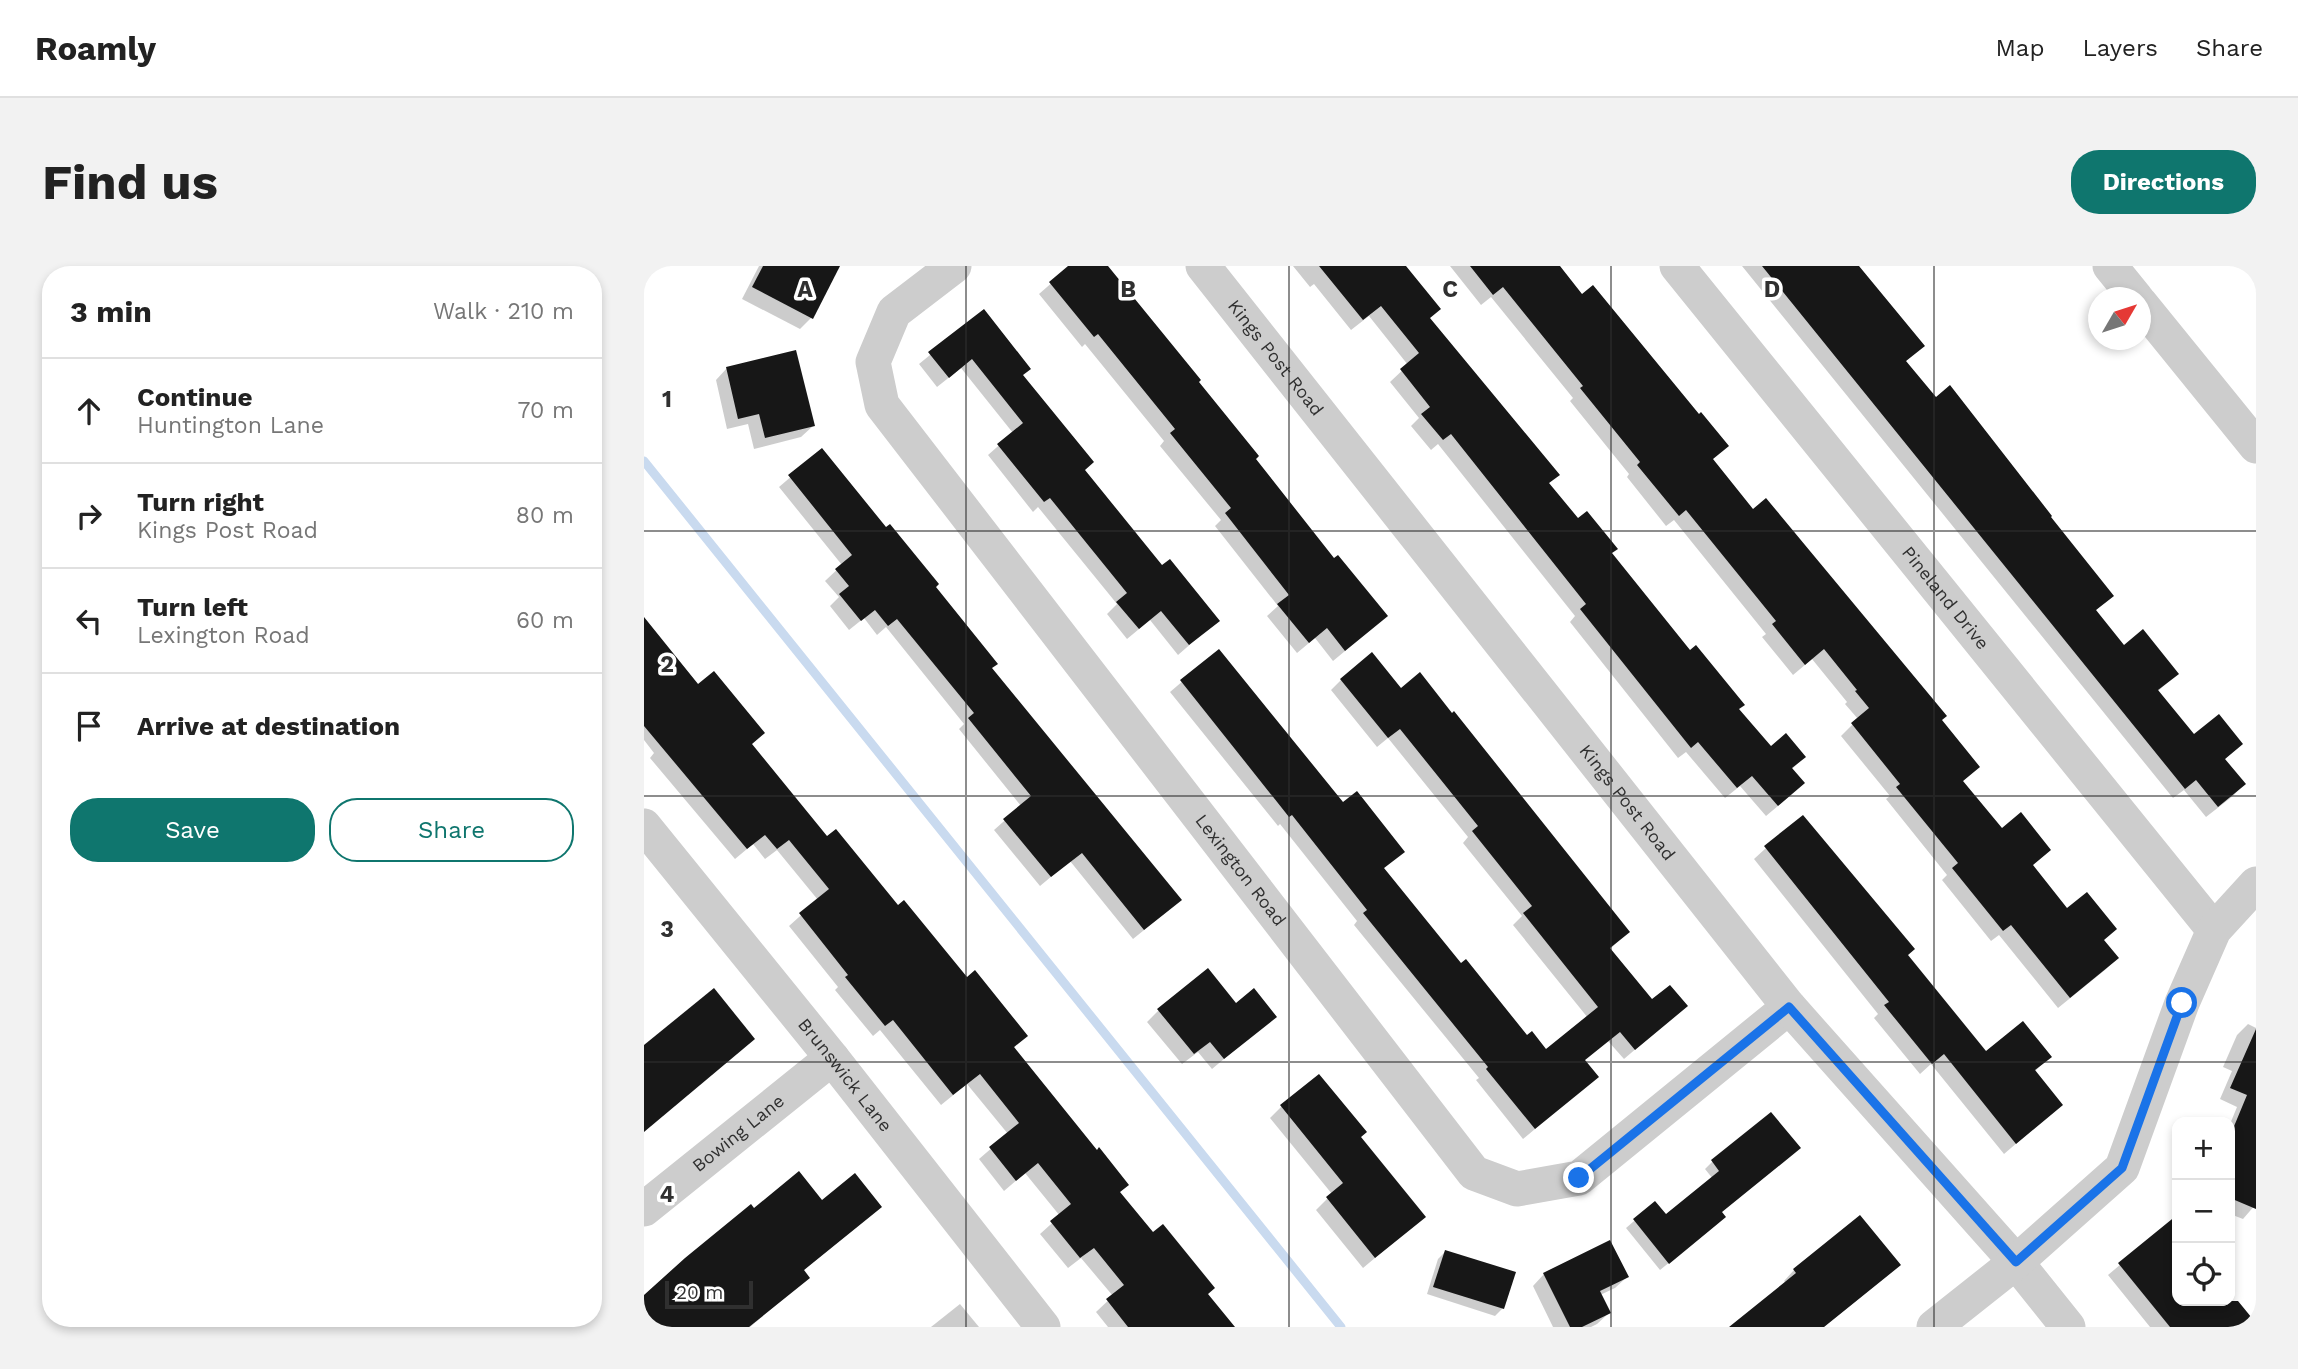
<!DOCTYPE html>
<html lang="en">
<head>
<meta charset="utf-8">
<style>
	:root { --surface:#fff; --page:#f2f2f2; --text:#222; --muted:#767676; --line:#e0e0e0; --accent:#0f766e }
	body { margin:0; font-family:"Work Sans",sans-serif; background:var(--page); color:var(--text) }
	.controls { position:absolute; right:21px; bottom:21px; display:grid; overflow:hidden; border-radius:14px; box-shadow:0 4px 10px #0003 }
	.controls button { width:63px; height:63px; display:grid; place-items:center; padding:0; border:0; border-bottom:2px solid var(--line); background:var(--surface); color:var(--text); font:35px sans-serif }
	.compass { position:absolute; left:1444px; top:21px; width:63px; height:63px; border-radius:50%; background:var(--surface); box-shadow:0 4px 10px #0003; rotate:51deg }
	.scale { position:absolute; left:21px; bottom:18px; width:88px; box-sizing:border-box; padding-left:7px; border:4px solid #303030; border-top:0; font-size:19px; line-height:24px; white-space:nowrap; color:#303030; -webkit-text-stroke:5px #fff; paint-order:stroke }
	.stop { position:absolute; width:21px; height:21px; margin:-16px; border:5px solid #1a73e8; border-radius:50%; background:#fff }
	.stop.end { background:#1a73e8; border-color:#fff; box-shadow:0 2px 7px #0008 }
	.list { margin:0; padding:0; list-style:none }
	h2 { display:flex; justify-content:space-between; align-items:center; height:91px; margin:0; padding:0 28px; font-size:30px }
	h2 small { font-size:23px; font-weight:400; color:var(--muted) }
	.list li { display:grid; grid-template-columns:46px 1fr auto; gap:21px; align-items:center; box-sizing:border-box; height:105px; padding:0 28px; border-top:2px solid var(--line) }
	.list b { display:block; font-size:26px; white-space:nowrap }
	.list p { margin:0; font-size:23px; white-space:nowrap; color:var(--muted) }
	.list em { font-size:23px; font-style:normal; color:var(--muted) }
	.actions { display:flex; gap:14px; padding:21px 28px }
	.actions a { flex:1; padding:16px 0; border:2px solid var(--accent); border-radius:28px; text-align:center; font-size:24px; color:var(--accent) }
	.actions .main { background:var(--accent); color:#fff }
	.icon { flex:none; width:38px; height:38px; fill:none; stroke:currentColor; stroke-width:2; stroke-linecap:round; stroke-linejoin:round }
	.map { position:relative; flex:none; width:1612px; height:1061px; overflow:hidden; border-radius:28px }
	header { display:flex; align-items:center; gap:42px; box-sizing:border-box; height:98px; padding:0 35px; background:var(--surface); border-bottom:2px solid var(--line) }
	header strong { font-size:33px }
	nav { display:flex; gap:38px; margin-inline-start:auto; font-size:24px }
	.intro { display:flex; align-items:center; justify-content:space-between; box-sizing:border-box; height:168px; padding:0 42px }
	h1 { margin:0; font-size:49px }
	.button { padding:18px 32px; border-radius:28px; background:var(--accent); color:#fff; font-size:24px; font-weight:700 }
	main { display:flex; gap:42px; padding:0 42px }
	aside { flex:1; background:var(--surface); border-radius:28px; box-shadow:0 4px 10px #0003 }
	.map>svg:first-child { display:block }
	.shadow { fill:#0003 }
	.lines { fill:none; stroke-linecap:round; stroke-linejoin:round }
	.stream { stroke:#c9daef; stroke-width:9 }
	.building { fill:#171717 }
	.minor { stroke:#cdcdcd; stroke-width:35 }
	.route { stroke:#1a73e8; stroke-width:9 }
	.grid { fill:none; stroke:#303030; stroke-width:2; stroke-opacity:0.55 }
	.labels { text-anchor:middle; stroke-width:7; stroke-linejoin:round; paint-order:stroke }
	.street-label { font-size:18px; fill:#303030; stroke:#fff }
	.grid-label { font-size:23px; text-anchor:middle; font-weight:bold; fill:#303030; stroke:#fff; stroke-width:7; stroke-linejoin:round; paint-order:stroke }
</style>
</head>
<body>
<header>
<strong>Roamly</strong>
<nav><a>Map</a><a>Layers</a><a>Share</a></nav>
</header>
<div class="intro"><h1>Find us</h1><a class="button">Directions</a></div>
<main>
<aside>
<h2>3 min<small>Walk · 210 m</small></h2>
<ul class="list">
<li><svg class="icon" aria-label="ahead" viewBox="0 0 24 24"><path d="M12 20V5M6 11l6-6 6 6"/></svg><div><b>Continue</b><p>Huntington Lane</p></div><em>70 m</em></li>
<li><svg class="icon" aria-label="right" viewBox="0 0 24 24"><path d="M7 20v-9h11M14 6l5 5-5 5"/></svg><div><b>Turn right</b><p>Kings Post Road</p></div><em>80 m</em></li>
<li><svg class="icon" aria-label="left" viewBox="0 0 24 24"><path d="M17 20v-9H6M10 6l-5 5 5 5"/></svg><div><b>Turn left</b><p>Lexington Road</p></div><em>60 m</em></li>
<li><svg class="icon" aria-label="arrive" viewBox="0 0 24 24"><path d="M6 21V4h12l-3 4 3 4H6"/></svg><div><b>Arrive at destination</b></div></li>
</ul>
<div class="actions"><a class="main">Save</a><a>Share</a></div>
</aside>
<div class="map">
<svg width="1612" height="1061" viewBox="0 0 1612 1061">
	<rect width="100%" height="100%" fill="#fff"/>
	<!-- shadow -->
	<g class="shadow">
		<polygon points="115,0 194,0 167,52 156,63 98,33"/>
		<polygon points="427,0 462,0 553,116 730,361 689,395 671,372 653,387 623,350 634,340 571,260 577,254 516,180 520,175 441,78 438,81 395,28"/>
		<polygon points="649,0 759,0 785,53 913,209 904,218 933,255 966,288 1127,483 1160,491 1147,504 1147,529 1122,550 1096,520 1081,532 1042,486 1034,492 926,356 931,350 794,178 787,184 767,160 775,152 746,116 764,99 725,50 707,64 670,18 666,21"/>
		<polygon points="806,0 913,0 1109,245 1296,454 1334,501 1318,516 1423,644 1459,675 1473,692 1461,704 1414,742 1355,669 1347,675 1298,614 1303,609 1242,533 1246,530 1197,470 1214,453 1201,438 1203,436 1168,393 1149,409 1118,371 1122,368 1030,254 1022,260 983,211 985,208 926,135 929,132 847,31 837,39"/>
		<polygon points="1098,0 1213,0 1278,80 1261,96 1291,133 1404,251 1468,329 1450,346 1479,381 1533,408 1513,426 1550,471 1597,478 1580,494 1600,518 1589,530 1562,551 1540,524 1529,532"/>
		<polygon points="340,45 378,110 439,205 517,302 573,355 534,389 506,354 483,373 463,348 473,338 394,241 389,246 344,189 369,167 317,102 293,121 275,98"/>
		<polygon points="83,102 169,160 157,171 110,183 104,158 83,163 72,114"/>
		<polygon points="177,185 290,321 346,403 525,644 489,673 426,595 396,620 350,564 377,540 315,463 320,458 242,361 233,369 220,352 205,364 186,340 195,331 181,315 198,299 135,221"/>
		<polygon points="0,353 183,573 381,770 369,783 475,927 588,1061 464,1061 452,1046 469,1030 437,992 424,1002 396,968 416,950 381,907 360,925 335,893 364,868 323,818 297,839 236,764 229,770 191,724 194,721 145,660 174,634 133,584 121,593 109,578 91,593 6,492 10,487 0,474"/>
		<polygon points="574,385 699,539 759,586 739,603 817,699 883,771 902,786 944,752 869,659 878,650 819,577 824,571 744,472 733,481 687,424 697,414 757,424 984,666 965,684 1008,736 1042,740 980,793 964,775 940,795 953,811 879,873 832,814 835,812 710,659 713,655 636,558 634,560 526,426"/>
		<polygon points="1122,582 1263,690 1342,788 1406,791 1390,806 1417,839 1360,888 1287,798 1276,808 1230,752 1234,748 1110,593"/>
		<polygon points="592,739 630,751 568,803 554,786 538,798 503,756 515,744"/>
		<polygon points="1604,758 1612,762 1612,938 1599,953 1586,948 1586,858 1593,841 1576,833 1588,805 1579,801 1593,769"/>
		<polygon points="638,840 715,872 780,951 719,1002 672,944 688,928 626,852"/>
		<polygon points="1127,848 1076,947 1073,958 1016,1004 982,962 1011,937 1022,951 1069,913 1061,903 1068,896"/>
		<polygon points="178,936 236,941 159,1005 164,1012 106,1061 0,1061 0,1031 109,944"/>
		<polygon points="1533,951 1533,1035 1576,1035 1583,1043 1612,1061 1506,1061 1464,1009"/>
		<polygon points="801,986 859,1042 851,1050 783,1028 794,993"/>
		<polygon points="1150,1004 1244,1009 1180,1061 1088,1061 1142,1017 1140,1015"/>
		<polygon points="900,1008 983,1011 971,1022 956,1029 965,1047 953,1058 947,1061 909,1061 889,1020"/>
		<polygon points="316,1038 335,1061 287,1061"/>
	</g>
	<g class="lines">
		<!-- stream -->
		<polyline class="stream" points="0,195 697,1061"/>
	</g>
	<!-- building -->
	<g class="building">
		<polygon points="119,0 196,0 169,53 108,21"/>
		<polygon points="424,0 464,0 557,114 555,116 615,190 612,193 690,292 694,289 744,350 701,385 683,362 665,377 633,338 645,329 581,247 587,242 526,167 531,163 454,68 450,71 405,16"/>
		<polygon points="675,0 762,0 797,43 786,52 916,209 905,217 934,252 943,245 974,283 968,287 1046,384 1052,379 1101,439 1095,443 1127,480 1142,467 1162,491 1148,502 1161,517 1134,540 1108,510 1093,522 1054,476 1047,482 936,343 942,338 807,168 799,174 777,148 786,141 756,103 775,87 737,40 719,54"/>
		<polygon points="826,0 916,0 938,28 949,19 1055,148 1057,146 1085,180 1069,193 1109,243 1122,232 1303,450 1298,454 1336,501 1319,515 1358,562 1377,546 1407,584 1389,599 1423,642 1443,626 1473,663 1460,674 1475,692 1426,732 1367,659 1359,665 1308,602 1314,597 1252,521 1256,518 1207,457 1225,442 1211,425 1213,424 1180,383 1161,399 1128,358 1132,355 1042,244 1035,250 993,199 996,196 936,122 939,120 859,21 849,29"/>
		<polygon points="1118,0 1215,0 1281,80 1262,95 1292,131 1306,119 1408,250 1407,251 1470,330 1452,344 1480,379 1499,363 1535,408 1514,424 1550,468 1575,448 1599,478 1581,493 1602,518 1574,541 1552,514 1541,523"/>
		<polygon points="340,43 387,103 379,109 450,196 441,204 518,299 526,293 576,355 545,379 517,345 495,363 472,336 483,327 406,232 400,236 353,178 379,157 328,93 305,112 284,86"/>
		<polygon points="152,84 171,160 121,172 115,148 94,153 82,101"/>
		<polygon points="178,182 242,261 246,258 295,318 292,321 354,398 348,402 538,634 500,664 438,587 407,611 359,553 387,530 324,452 330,447 253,353 244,360 231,344 217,355 195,328 205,320 191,303 208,289 144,209"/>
		<polygon points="0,351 54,418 70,405 121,467 108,478 183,570 192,563 254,639 260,634 323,711 331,704 384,770 370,781 453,884 455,881 485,919 476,926 509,966 519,958 571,1022 564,1028 591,1061 484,1061 462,1033 480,1019 450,982 436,992 406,955 427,938 394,897 372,915 345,881 375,857 336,808 309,829 249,754 241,760 201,711 204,709 155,647 185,623 145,574 133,583 121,569 103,583 0,460"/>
		<polygon points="575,383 699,536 713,525 761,586 740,602 817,697 822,693 883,769 888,765 902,783 954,741 879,647 888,640 828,565 834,560 756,463 744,472 696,413 728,386 757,422 776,406 808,447 810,445 986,666 966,682 1008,733 1026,719 1044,740 991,784 976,766 941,794 955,811 891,863 842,803 844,801 719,647 723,644 648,549 645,551 536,414"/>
		<polygon points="1159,549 1271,683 1264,689 1342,785 1379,755 1408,791 1391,804 1419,839 1372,878 1300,788 1288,798 1240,739 1245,736 1120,580"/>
		<polygon points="564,702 592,737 610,722 633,751 580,793 566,776 550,788 513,743"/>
		<polygon points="70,722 111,773 0,866 0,779"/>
		<polygon points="1612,763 1612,943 1586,932 1586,870 1603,829 1586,822"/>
		<polygon points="675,808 723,866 717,871 782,951 731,992 682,931 699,917 636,839"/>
		<polygon points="1127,846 1157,882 1078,946 1082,951 1025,998 989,953 1011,935 1022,948 1075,905 1067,894"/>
		<polygon points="155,905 178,934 211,907 238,941 160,1004 166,1012 105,1061 0,1061 0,1029 41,992 107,938 110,942"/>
		<polygon points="1216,949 1257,999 1180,1061 1085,1061 1152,1007 1149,1003"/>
		<polygon points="1533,949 1533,1035 1594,1035 1612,1057 1612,1061 1526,1061 1474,997"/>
		<polygon points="966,974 985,1011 956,1025 967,1047 938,1061 926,1061 899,1007"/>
		<polygon points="801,984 872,1006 860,1043 789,1021"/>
	</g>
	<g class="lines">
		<!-- minor -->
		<g class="minor">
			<path id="s1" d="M310,0L250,46L229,96L238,139L830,907L873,923L935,912L1145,741"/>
			<path id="s2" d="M559,0L1145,741L1372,996L1424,1061"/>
			<path id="s3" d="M1033,0L1570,664"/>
			<polyline points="1466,0 1492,32"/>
			<polyline points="1496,37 1612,180"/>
			<path id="s4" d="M0,560L188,792L399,1061"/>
			<path id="s5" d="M0,943L188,792"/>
			<polyline points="1290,1061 1372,996 1478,902 1538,737 1570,664 1612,618"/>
		</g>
	</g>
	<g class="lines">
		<!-- route -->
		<polyline class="route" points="935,912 1145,741 1372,996 1478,902 1538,737"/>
	</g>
	<!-- grid -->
	<path class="grid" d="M322,0V1061M645,0V1061M967,0V1061M1290,0V1061M0,265H1612M0,530H1612M0,796H1612"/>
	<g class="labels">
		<!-- street labels -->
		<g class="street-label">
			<text dy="6" stroke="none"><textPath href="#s2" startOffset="117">Kings Post Road</textPath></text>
			<text dy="6" stroke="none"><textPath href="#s3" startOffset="427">Pineland Drive</textPath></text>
			<text dy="6" stroke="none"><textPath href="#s2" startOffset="684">Kings Post Road</textPath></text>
			<text dy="6" stroke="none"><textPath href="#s1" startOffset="761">Lexington Road</textPath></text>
			<text dy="6" stroke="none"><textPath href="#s4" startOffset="320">Brunswick Lane</textPath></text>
			<text dy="6" stroke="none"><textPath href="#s5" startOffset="121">Bowing Lane</textPath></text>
		</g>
	</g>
	<g class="grid-label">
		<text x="161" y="31">A</text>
		<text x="484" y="31">B</text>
		<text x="806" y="31">C</text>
		<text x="1128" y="31">D</text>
		<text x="23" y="141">1</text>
		<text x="23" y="406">2</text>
		<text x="23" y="671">3</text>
		<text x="23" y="936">4</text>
	</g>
</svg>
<div class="controls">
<button>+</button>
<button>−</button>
<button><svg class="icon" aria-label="locate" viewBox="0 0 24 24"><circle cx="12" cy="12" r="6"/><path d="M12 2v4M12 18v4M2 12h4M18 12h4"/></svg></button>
</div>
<svg class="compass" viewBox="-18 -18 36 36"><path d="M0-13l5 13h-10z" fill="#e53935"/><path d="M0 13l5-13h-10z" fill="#767676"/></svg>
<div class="scale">20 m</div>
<div class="stop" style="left:1538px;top:737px"></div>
<div class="stop end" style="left:935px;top:912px"></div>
</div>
</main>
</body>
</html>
